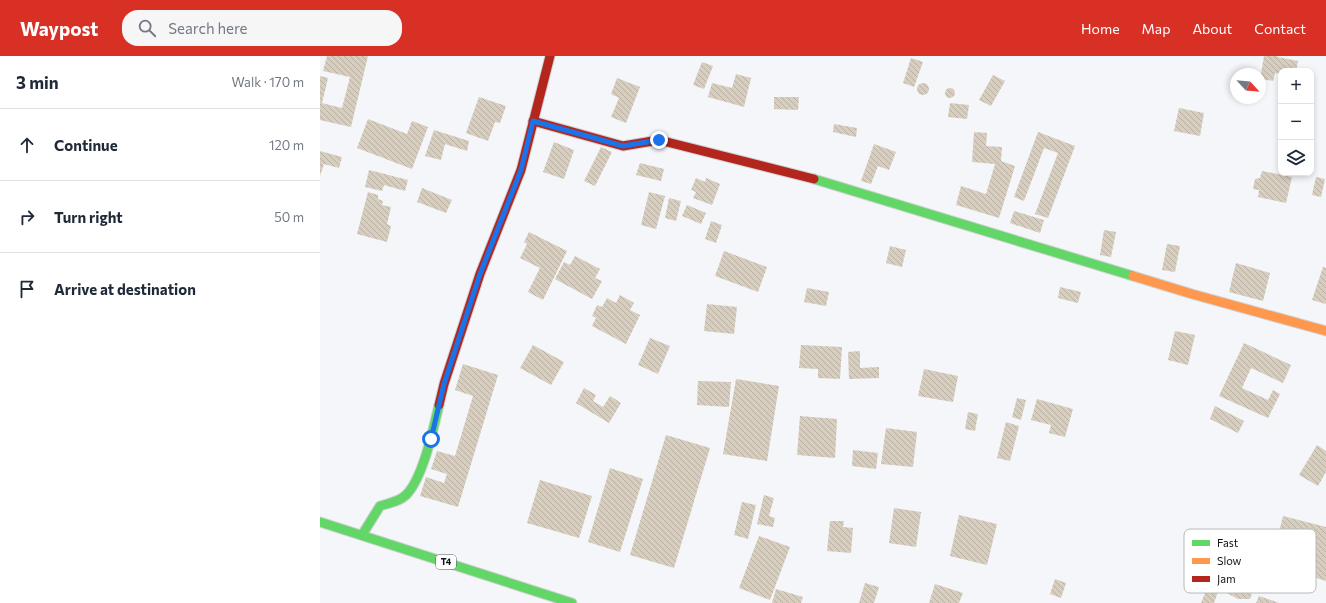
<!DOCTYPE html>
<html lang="en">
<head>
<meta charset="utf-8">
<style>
	:root { --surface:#fff; --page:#f6f6f7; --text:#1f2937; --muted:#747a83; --line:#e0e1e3; --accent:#d93025 }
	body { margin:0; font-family:Commissioner,sans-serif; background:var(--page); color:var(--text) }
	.controls { position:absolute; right:12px; top:12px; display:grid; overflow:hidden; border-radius:8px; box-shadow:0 2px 6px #0003 }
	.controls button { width:36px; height:36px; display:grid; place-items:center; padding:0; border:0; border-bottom:1px solid var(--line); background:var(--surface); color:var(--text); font:20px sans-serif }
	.compass { position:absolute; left:910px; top:12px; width:36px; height:36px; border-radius:50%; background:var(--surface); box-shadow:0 2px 6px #0003; rotate:116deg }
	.stop { position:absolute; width:12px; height:12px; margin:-9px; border:3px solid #1a73e8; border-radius:50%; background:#fff }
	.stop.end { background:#1a73e8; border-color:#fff; box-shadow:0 1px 4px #0008 }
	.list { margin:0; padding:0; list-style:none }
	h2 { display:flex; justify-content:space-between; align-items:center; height:52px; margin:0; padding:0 16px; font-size:17px }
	h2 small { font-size:13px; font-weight:400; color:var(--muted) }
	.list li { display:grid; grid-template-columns:26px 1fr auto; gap:12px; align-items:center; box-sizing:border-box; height:72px; padding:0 16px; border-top:1px solid var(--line) }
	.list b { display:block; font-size:15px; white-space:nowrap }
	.list em { font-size:13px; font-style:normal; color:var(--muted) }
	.icon { flex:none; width:22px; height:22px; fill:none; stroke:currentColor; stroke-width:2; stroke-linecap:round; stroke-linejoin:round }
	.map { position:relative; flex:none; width:1006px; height:547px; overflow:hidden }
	header { display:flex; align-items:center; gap:24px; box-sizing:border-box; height:56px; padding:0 20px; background:var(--accent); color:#fff }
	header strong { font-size:19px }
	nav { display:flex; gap:22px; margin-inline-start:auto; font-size:14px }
	.search { width:280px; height:36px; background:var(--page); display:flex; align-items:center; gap:10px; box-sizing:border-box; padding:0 14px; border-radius:16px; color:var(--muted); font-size:15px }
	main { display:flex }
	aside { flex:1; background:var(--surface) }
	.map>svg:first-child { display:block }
	.building { fill:url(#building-back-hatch) }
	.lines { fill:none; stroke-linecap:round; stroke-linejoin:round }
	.fast-casing { stroke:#d0d2d4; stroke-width:11 }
	.slow-casing { stroke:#d0d2d4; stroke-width:11 }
	.jam-casing { stroke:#d0d2d4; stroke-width:11 }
	.fast { stroke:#63d668; stroke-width:9 }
	.slow { stroke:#ff974d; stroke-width:9 }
	.jam { stroke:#b3261e; stroke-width:9 }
	.route { stroke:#1a73e8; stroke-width:5 }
	.labels { text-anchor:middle; stroke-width:4; stroke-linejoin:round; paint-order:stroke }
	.shield { fill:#fff; stroke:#595a5a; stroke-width:1 }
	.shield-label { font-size:9px; font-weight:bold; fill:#121314 }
	.key { fill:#fff; stroke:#b8b8b8; stroke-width:1 }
	.key-label { font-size:11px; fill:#121314 }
</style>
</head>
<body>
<header>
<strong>Waypost</strong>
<div class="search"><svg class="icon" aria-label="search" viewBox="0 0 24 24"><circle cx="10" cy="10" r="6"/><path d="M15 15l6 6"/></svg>Search here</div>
<nav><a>Home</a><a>Map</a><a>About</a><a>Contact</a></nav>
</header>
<main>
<aside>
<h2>3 min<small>Walk · 170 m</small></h2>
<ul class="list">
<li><svg class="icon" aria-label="ahead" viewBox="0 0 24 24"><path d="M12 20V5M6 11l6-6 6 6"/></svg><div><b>Continue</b></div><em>120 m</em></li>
<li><svg class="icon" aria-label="right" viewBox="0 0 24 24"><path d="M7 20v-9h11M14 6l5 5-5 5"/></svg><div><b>Turn right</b></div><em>50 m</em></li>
<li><svg class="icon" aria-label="arrive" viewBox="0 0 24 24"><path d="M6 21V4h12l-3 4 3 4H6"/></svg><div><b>Arrive at destination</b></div></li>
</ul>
</aside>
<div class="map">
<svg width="1006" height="547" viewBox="0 0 1006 547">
	<defs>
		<pattern id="building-back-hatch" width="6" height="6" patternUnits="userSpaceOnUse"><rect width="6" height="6" fill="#d7cebf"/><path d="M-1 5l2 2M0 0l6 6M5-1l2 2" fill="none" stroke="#b8b0a3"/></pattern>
	</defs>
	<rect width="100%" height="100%" fill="#f4f6f9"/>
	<!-- building -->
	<g class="building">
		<polygon points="7,0 48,0 31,71 0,64 0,20 8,22 2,47 22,52 30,21 3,15"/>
		<polygon points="944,0 958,0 957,1 978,5 976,15 961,15 961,18 955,17 953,25 940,23"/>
		<polygon points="591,2 603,6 594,31 583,27"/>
		<polygon points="382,6 393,10 384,33 373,29"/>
		<polygon points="416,18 431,22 424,51 388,41 392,27 412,32"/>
		<polygon points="673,19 685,25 671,50 659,44"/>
		<polygon points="297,22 320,31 306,67 291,61 299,42 291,38"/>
		<circle cx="603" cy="33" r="6"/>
		<circle cx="630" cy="37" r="5"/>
		<polygon points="159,41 186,50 180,67 175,66 168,85 146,77"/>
		<polygon points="454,41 479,41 478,54 454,53"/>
		<polygon points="630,47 649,49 647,63 628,61"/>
		<polygon points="859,52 884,57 880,80 854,75"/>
		<polygon points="48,63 87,78 92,65 108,71 92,113 37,92"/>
		<polygon points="514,68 537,72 536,81 513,76"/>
		<polygon points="114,74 149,85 147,95 125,88 121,104 105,100"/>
		<polygon points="654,76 667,77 666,90 682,91 681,105 695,110 679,162 636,149 641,130 666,138 675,108 652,106"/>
		<polygon points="718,76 755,90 728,162 715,158 738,97 724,92 704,145 694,141"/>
		<polygon points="234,86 254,94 244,123 223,116"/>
		<polygon points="554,88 576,96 569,114 558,110 551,128 541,125"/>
		<polygon points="281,91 292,96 275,130 264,125"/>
		<polygon points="0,95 22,101 19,112 4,108 0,120"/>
		<polygon points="320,107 344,113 341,125 316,119"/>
		<polygon points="49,114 88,124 85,135 64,129 62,135 45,131"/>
		<polygon points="942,115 972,121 966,147 938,141 939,134 933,133 935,123 940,122"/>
		<polygon points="996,121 1005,123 1001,141 992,139"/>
		<polygon points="376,122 385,126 386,122 400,128 392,149 373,142 376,136 371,134"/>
		<polygon points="102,132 132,144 126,157 97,146"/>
		<polygon points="48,136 58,139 58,143 63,145 62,149 71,151 67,168 71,170 67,186 37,178"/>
		<polygon points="329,136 345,140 336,173 321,169"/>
		<polygon points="349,142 361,145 356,165 345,162"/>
		<polygon points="367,149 386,157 381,168 362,160"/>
		<polygon points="694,155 724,164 720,177 690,167"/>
		<polygon points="391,165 402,169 396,187 385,183"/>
		<polygon points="784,174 796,176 791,201 780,199"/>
		<polygon points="209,176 247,195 223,244 208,236 220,212 200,202 207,188 204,186"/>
		<polygon points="847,188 860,190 855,216 842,214"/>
		<polygon points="570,190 586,194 582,211 566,207"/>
		<polygon points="404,195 447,211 438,236 395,220"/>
		<polygon points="255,200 280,213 275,222 282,225 272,243 235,223 244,206 250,209"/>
		<polygon points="916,207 950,217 943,245 909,236"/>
		<polygon points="1003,211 1006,212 1006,248 992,244"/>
		<polygon points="740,231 761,236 758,247 738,242"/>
		<polygon points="487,232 509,236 506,250 484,246"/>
		<polygon points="300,239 314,247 310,254 320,259 306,288 272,270 276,262 272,260 277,249 282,251 287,242 296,247"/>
		<polygon points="387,248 417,251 414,278 384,275"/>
		<polygon points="855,275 875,279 868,309 848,304"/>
		<polygon points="330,282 350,290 338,318 318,309"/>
		<polygon points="924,287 971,309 963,327 931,312 922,332 948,344 953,334 960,338 948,362 899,340"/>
		<polygon points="213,289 244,306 231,329 200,312"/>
		<polygon points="481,289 522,291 520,323 498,322 498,313 479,312"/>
		<polygon points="540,295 540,312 559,311 559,322 529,323 528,296"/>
		<polygon points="143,308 178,319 138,451 100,440 106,421 124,427 127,418 111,413 117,395 135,400 153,340 135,334"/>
		<polygon points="604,313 638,320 633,346 598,340"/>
		<polygon points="416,323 459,330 447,405 403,398"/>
		<polygon points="378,325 411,326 409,351 377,349"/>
		<polygon points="264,332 276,339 273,345 283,351 290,340 301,347 289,367 256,347"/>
		<polygon points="697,342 706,344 701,364 692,361"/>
		<polygon points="717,343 753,353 745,381 729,377 731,369 711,364"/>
		<polygon points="895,350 924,365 918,377 890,363"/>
		<polygon points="648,356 658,358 655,375 645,373"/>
		<polygon points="480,360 517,363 515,402 477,399"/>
		<polygon points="686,366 699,370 690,405 677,402"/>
		<polygon points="566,372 597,376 593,411 561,408"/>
		<polygon points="346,379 390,392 354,512 310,499"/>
		<polygon points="997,389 1006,395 1006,416 998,430 979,419"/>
		<polygon points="533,394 558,397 556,413 532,410"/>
		<polygon points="290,412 323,423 300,496 268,486"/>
		<polygon points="220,424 272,440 259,482 207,467"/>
		<polygon points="444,439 454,442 449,460 455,462 453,471 437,468"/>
		<polygon points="422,446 436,449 428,483 414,479"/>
		<polygon points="574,452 601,456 596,491 569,487"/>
		<polygon points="639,459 677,468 667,509 630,500"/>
		<polygon points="963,460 1006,471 1006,525 951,508"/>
		<polygon points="510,465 524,465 523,471 533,472 531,497 507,495"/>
		<polygon points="439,480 470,491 450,544 419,532"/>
		<polygon points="894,515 904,518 933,534 930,543 918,543 899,533 894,547 881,547"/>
		<polygon points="735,523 746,527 741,542 730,538"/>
		<polygon points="545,527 559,531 554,547 539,547"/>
		<polygon points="615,528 643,537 639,547 609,547"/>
		<polygon points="456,533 483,541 481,547 452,547"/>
		<polygon points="939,540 959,547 936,547"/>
	</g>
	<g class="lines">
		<defs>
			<g id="fast">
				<polyline points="494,123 813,220"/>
				<polyline points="0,466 252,547"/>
				<path d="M42,479L60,450C69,447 79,446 86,439C103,422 113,374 119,349"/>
			</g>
			<polyline id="slow" points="813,220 872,238 1006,275"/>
			<g id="jam">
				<polyline points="213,65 303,90 339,84 494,123"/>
				<polyline points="119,349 124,328 160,218 201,114 230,0"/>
			</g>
		</defs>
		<!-- fast casing -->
		<use href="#fast" class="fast-casing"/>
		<!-- slow casing -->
		<use href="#slow" class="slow-casing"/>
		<!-- jam casing -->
		<use href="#jam" class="jam-casing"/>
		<!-- fast -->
		<use href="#fast" class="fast"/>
		<!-- slow -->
		<use href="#slow" class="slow"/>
		<!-- jam -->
		<use href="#jam" class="jam"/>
	</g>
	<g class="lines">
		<!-- route -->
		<polyline class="route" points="111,383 124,328 160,218 201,114 213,65 303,90 339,84"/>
	</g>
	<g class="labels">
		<!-- shield labels -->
		<rect class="shield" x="116" y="499" width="20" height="14" rx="3"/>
		<g class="shield-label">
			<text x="126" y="509">T4</text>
		</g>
	</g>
	<!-- legend -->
	<rect x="864" y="473" width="132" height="64" rx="6" class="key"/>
	<rect x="872" y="484" width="18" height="6" fill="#63d668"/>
	<rect x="872" y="502" width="18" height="6" fill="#ff974d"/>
	<rect x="872" y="520" width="18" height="6" fill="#b3261e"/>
	<g class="key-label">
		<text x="897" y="491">Fast</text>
		<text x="897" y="509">Slow</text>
		<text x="897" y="527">Jam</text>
	</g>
</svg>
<div class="controls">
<button>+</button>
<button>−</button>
<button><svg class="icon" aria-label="layers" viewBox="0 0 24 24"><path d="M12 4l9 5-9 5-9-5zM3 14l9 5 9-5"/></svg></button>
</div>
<svg class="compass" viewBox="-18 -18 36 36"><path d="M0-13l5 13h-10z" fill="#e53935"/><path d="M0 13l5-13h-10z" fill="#747a83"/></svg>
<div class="stop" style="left:111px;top:383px"></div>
<div class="stop end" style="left:339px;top:84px"></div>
</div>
</main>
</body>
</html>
